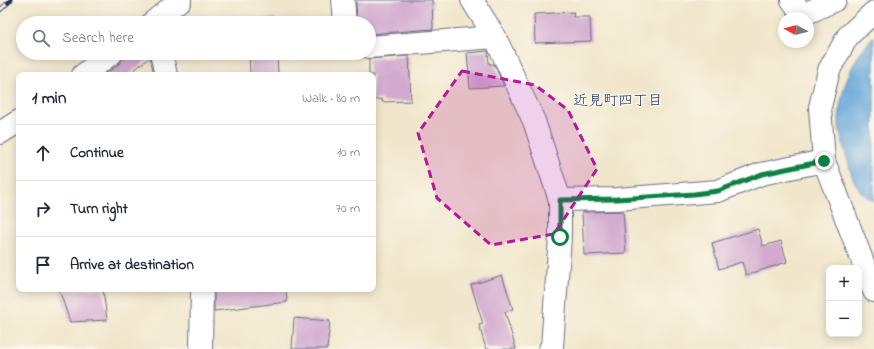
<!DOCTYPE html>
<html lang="en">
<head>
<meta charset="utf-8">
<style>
	:root { --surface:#fff; --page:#f6f6f7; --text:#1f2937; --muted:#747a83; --line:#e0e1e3 }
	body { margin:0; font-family:"Indie Flower","Klee One",sans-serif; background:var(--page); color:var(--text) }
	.controls { position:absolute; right:12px; bottom:12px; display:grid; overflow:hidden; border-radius:8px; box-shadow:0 2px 10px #0003 }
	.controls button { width:36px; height:36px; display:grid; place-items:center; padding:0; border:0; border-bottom:1px solid var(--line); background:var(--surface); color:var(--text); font:20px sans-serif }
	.compass { position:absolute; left:778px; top:12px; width:36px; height:36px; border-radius:50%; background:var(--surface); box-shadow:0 2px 10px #0003; rotate:277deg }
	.stop { position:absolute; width:12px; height:12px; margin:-9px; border:3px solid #0b8043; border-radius:50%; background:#fff }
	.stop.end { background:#0b8043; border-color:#fff; box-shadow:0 1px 4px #0008 }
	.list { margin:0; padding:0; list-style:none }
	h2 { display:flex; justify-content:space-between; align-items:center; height:52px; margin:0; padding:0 16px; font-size:17px }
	h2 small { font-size:13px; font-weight:400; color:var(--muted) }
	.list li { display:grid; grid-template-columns:26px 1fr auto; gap:12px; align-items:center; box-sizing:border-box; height:56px; padding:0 16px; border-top:1px solid var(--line) }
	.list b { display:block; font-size:15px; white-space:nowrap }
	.list em { font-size:13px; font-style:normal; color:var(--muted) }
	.icon { flex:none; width:22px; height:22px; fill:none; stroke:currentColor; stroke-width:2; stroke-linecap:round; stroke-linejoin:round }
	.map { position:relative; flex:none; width:874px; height:349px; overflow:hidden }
	.search { position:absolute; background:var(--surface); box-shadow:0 2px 10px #0003; left:16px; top:16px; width:360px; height:44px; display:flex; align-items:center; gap:10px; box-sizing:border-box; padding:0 14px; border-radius:22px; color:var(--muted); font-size:15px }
	.panel { position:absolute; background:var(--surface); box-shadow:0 2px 10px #0003; left:16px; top:72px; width:360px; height:220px; border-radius:8px }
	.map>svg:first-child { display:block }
	.water { fill:#65a6d8; stroke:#406a9b }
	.building { fill:#d2a9cf }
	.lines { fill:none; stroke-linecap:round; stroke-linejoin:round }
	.minor-casing { stroke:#666f84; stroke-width:24 }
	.minor { stroke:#fff; stroke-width:22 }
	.rail-casing { stroke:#1b2f5e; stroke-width:4.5 }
	.rail { stroke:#fbf7ec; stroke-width:3; stroke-dasharray:9; stroke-linecap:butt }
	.route { stroke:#0b8043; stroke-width:5 }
	.marked { fill:#b5179e; fill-opacity:0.2; stroke:#b5179e; stroke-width:3; stroke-dasharray:8 5; stroke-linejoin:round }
	.labels { text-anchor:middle; stroke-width:3; stroke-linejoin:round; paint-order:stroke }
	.neighbourhood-label { font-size:15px; fill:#1b2f5e; stroke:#fbf7ec }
</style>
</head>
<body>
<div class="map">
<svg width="874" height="349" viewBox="0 0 874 349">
	<rect width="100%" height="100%" fill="#fbf7ec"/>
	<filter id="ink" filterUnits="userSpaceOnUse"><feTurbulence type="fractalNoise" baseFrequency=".025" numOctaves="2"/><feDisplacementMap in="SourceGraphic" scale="8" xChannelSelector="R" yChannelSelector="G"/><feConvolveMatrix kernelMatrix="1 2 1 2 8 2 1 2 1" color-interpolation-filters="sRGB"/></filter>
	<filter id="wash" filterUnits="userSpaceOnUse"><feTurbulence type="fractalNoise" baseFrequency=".012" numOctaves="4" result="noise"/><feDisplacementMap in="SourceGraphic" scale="16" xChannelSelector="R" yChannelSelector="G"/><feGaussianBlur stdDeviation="0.9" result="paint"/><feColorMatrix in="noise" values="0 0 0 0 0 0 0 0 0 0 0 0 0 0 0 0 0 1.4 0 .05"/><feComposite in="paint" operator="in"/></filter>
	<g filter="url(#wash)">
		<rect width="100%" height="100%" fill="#f1e6cb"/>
		<!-- water -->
		<path class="water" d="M874,36V201C856,192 853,180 848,162C845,150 839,135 839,123C839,92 852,58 874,36Z"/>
		<g id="blocks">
			<!-- building -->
			<g class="building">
				<polygon points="356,0 432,0 433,29 369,34 369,23 357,23"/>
				<polygon points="574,12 573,17 590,17 591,41 535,43 534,14"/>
				<polygon points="247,18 276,18 276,23 248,23"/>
				<polygon points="488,51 489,64 494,64 504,86 470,88 467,53"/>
				<polygon points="124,53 149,53 149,58 128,75 104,75 120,63 123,58"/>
				<polygon points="249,53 277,53 278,75 250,75"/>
				<polygon points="409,56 411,101 382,102 382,99 373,100 373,75 369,75 369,59"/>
				<polygon points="623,211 626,253 584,255 582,212"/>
				<polygon points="758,229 763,246 781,241 787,262 746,275 742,262 719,269 712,243"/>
				<polygon points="502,275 513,309 505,312 516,349 486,349 479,325 483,324 471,285"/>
				<polygon points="59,289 103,289 107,320 70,322"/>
				<polygon points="214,289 286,289 287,302 214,311"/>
				<polygon points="294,318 330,321 327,349 292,349"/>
			</g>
		</g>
	</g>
	<g filter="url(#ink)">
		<use href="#blocks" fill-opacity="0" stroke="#666f84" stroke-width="1"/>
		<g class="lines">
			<defs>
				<g id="minor">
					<polyline points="343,0 345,23"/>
					<polyline points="472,0 495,37 534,121 560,200 560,237 552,347 550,349"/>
					<polyline points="792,0 803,15 835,0"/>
					<polyline points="874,12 848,36 829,70 820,107 824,161 874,291"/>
					<polyline points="152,23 180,0"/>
					<polyline points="369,47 495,37"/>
					<polyline points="161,53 166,75"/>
					<polyline points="83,75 112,53"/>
					<polyline points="0,133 19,121"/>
					<polyline points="560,200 617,199 718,191 761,174 824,161"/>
					<polyline points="201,349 202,289"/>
				</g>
			</defs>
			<!-- minor casing -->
			<use href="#minor" class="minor-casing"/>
			<!-- minor -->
			<use href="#minor" class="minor"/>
			<defs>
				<polyline id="rail" points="0,10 11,0"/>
			</defs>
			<!-- rail casing -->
			<use href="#rail" class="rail-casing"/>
			<!-- rail -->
			<use href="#rail" class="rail"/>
		</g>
	</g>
	<g class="lines" filter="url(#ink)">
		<!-- route -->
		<polyline class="route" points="560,237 560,200 617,199 694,194 718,191 762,174 824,161"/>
	</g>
	<!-- marked area -->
	<path class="marked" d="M462,71L535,85L568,110L597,169L554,234L491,245L437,198L418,133Z"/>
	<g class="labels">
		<!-- neighbourhood labels -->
		<g class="neighbourhood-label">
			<text x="618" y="105">近見町四丁目</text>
		</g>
	</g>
</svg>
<div class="controls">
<button>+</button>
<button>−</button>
</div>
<svg class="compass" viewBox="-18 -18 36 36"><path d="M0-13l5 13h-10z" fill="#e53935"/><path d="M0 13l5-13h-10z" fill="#747a83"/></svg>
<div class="stop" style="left:560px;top:237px"></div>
<div class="stop end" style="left:824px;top:161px"></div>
<div class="search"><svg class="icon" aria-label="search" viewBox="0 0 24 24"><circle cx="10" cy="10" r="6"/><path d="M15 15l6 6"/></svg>Search here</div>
<section class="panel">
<h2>1 min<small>Walk · 80 m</small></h2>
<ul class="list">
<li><svg class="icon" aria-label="ahead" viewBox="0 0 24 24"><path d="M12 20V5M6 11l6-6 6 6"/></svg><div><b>Continue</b></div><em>10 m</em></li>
<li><svg class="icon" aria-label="right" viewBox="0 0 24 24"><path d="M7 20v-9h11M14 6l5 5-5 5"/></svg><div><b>Turn right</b></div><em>70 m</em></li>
<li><svg class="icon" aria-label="arrive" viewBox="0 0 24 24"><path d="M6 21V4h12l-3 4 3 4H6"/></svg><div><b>Arrive at destination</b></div></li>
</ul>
</section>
</div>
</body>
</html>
